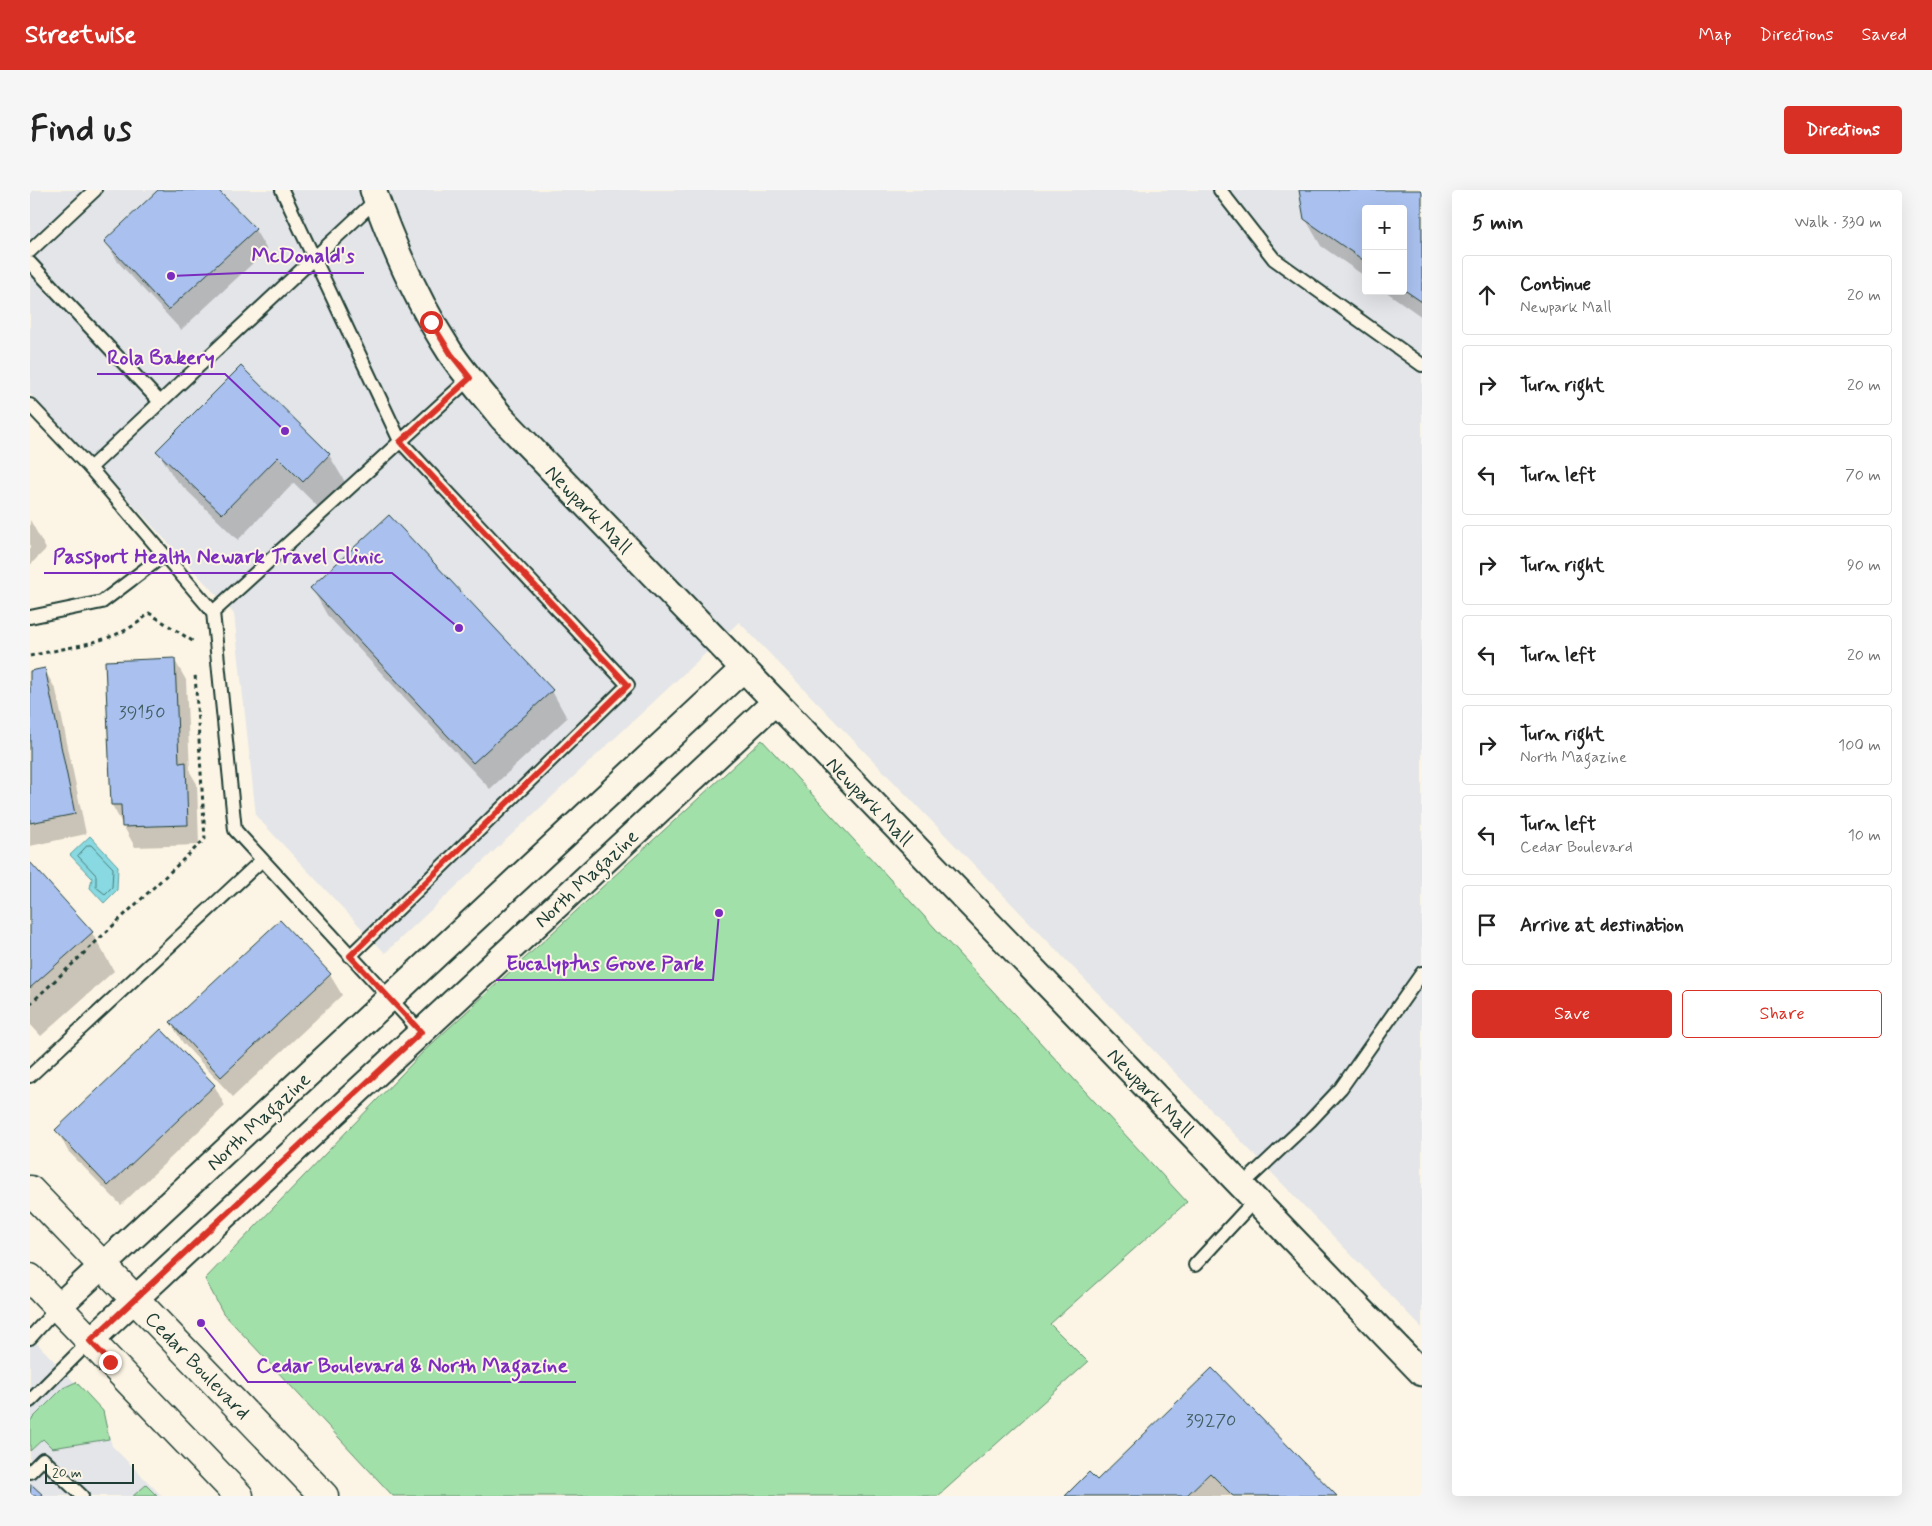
<!DOCTYPE html>
<html lang="en">
<head>
<meta charset="utf-8">
<style>
	:root { --surface:#fff; --page:#f6f6f6; --text:#222; --muted:#767676; --line:#e0e0e0; --accent:#d93025 }
	body { margin:0; font-family:Mynerve,sans-serif; background:var(--page); color:var(--text) }
	.controls { position:absolute; right:15px; top:15px; display:grid; overflow:hidden; border-radius:5px; box-shadow:0 5px 20px #0002 }
	.controls button { width:45px; height:45px; display:grid; place-items:center; padding:0; border:0; border-bottom:1px solid var(--line); background:var(--surface); color:var(--text); font:25px sans-serif }
	.scale { position:absolute; left:15px; bottom:12px; width:89px; box-sizing:border-box; padding-left:5px; border:2px solid #1f3d34; border-top:0; font-size:14px; line-height:18px; white-space:nowrap; color:#1f3d34; -webkit-text-stroke:4px #fcf5e5; paint-order:stroke }
	.stop { position:absolute; width:15px; height:15px; margin:-11px; border:4px solid #d93025; border-radius:50%; background:#fff }
	.stop.end { background:#d93025; border-color:#fff; box-shadow:0 1px 5px #0008 }
	.list { margin:0; padding:0; list-style:none }
	h2 { display:flex; justify-content:space-between; align-items:center; height:65px; margin:0; padding:0 20px; font-size:21px }
	h2 small { font-size:16px; font-weight:400; color:var(--muted) }
	.list li { display:grid; grid-template-columns:32px 1fr auto; gap:15px; align-items:center; box-sizing:border-box; height:80px; margin:0 10px 10px; padding:0 10px; border:1px solid var(--line); border-radius:5px }
	.list b { display:block; font-size:19px; white-space:nowrap }
	.list p { margin:0; font-size:16px; white-space:nowrap; color:var(--muted) }
	.list em { font-size:16px; font-style:normal; color:var(--muted) }
	.actions { display:flex; gap:10px; padding:15px 20px }
	.actions a { flex:1; padding:11px 0; border:1px solid var(--accent); border-radius:5px; text-align:center; font-size:18px; color:var(--accent) }
	.actions .main { background:var(--accent); color:#fff }
	.icon { flex:none; width:28px; height:28px; fill:none; stroke:currentColor; stroke-width:2; stroke-linecap:round; stroke-linejoin:round }
	.map { position:relative; flex:none; width:1392px; height:1306px; overflow:hidden; border-radius:5px }
	header { display:flex; align-items:center; gap:30px; box-sizing:border-box; height:70px; padding:0 25px; background:var(--accent); color:#fff }
	header strong { font-size:24px }
	nav { display:flex; gap:28px; margin-inline-start:auto; font-size:18px }
	.intro { display:flex; align-items:center; justify-content:space-between; box-sizing:border-box; height:120px; padding:0 30px }
	h1 { margin:0; font-size:35px }
	.button { padding:12px 22px; border-radius:5px; background:var(--accent); color:#fff; font-size:18px; font-weight:700 }
	main { display:flex; gap:30px; padding:0 30px }
	aside { flex:1; background:var(--surface); border-radius:5px; box-shadow:0 5px 20px #0002 }
	.map>svg:first-child { display:block }
	.built { fill:#e3e5e8; fill-rule:evenodd }
	.green { fill:#a2e0a9; stroke:#608e6e }
	.water { fill:#88d9e1; stroke:#5e9b9c }
	.shadow { fill:#0003 }
	.lines { fill:none; stroke-linecap:round; stroke-linejoin:round }
	.shore { stroke:#497b79; stroke-width:1 }
	.building { fill:#aac1ef; stroke:#1f3d34 }
	.lane-casing { stroke:#1f3d34; stroke-width:16 }
	.street-casing { stroke:#1f3d34; stroke-width:29 }
	.secondary-casing { stroke:#1f3d34; stroke-width:31 }
	.path { stroke:#1f3d34; stroke-width:3; stroke-dasharray:4 4; stroke-linecap:butt }
	.lane { stroke:#fcf5e5; stroke-width:12 }
	.street { stroke:#fcf5e5; stroke-width:25 }
	.secondary { stroke:#fcf5e5; stroke-width:28 }
	.route { stroke:#d93025; stroke-width:6 }
	.labels { text-anchor:middle; stroke-width:4; stroke-linejoin:round; paint-order:stroke }
	.number-label { font-size:18px; fill:#425e63 }
	.street-label { font-size:20px; fill:#1f3d34; stroke:#fcf5e5 }
	.leader { fill:none; stroke:#7b2cbf; stroke-width:2 }
	.callout-dot { fill:#7b2cbf; stroke:#fcf5e5; stroke-width:2 }
	.callout-label { font-size:21px; text-anchor:middle; font-weight:bold; fill:#7b2cbf; stroke:#fcf5e5; stroke-width:4; stroke-linejoin:round; paint-order:stroke }
</style>
</head>
<body>
<header>
<strong>Streetwise</strong>
<nav><a>Map</a><a>Directions</a><a>Saved</a></nav>
</header>
<div class="intro"><h1>Find us</h1><a class="button">Directions</a></div>
<main>
<div class="map">
<svg width="1392" height="1306" viewBox="0 0 1392 1306">
	<rect width="100%" height="100%" fill="#fcf5e5"/>
	<filter id="ink" filterUnits="userSpaceOnUse"><feTurbulence type="fractalNoise" baseFrequency=".02" numOctaves="2"/><feDisplacementMap in="SourceGraphic" scale="10" xChannelSelector="R" yChannelSelector="G"/><feConvolveMatrix kernelMatrix="1 2 1 2 8 2 1 2 1" color-interpolation-filters="sRGB"/></filter>
	<g filter="url(#ink)">
		<!-- built -->
		<g class="built">
			<path d="M0,0H1392V1138L709,432L355,763L226,626L204,424L0,204ZM1336,19H1373V101H1336Z"/>
			<polygon points="0,1146 73,1222 82,1256 132,1306 0,1306"/>
		</g>
		<!-- green -->
		<g class="green">
			<polygon points="732,550 1157,1012 1020,1134 1058,1172 908,1306 363,1306 193,1123 175,1089 394,861"/>
			<polygon points="46,1192 73,1221 79,1249 22,1258 13,1249 0,1261 0,1231 33,1198"/>
			<polygon points="116,1295 127,1306 103,1306"/>
		</g>
		<!-- water -->
		<polygon class="water" points="60,646 88,676 87,700 74,713 60,698 62,688 40,665"/>
		<!-- shadow -->
		<g class="shadow">
			<polygon points="130,0 187,0 225,40 237,60 151,140 88,72 76,51"/>
			<polygon points="1271,0 1392,0 1392,127 1355,101 1373,101 1373,19 1336,19 1336,87 1291,56 1275,28"/>
			<polygon points="211,178 299,265 315,292 289,318 264,293 208,350 144,288 128,261"/>
			<polygon points="0,330 16,359 0,375"/>
			<polygon points="282,398 522,501 537,528 460,599 297,425"/>
			<polygon points="144,469 156,490 160,582 167,594 169,655 105,657 82,615 77,472"/>
			<polygon points="14,479 26,500 56,644 0,656 0,482"/>
			<polygon points="0,673 62,743 84,781 11,846 0,834"/>
			<polygon points="250,731 300,785 312,805 203,907 153,853 141,833"/>
			<polygon points="184,895 195,916 91,1015 38,961 27,940"/>
			<polygon points="1182,1180 1305,1306 1036,1306 1067,1291"/>
		</g>
		<g class="lines">
			<!-- shore -->
			<polygon class="shore" points="58,655 61,655 83,678 82,697 75,704 66,697 66,685 48,666"/>
		</g>
		<!-- building -->
		<g class="building">
			<polygon points="128,0 188,0 226,39 138,120 74,51"/>
			<polygon points="1269,0 1392,0 1392,112 1373,99 1373,19 1336,19 1336,72 1274,29"/>
			<polygon points="211,176 300,264 273,292 248,267 192,324 126,261"/>
			<polygon points="359,325 523,500 443,573 280,398"/>
			<polygon points="145,468 149,573 156,572 158,635 92,637 91,615 81,615 75,471"/>
			<polygon points="15,478 45,624 0,633 0,481"/>
			<polygon points="0,672 63,742 0,798"/>
			<polygon points="250,730 301,784 191,887 140,832"/>
			<polygon points="131,839 185,895 78,996 25,940"/>
			<polygon points="1182,1178 1307,1306 1203,1306 1180,1283 1156,1306 1035,1306 1059,1282 1067,1290"/>
			<polygon points="1,1294 14,1306 0,1306"/>
		</g>
		<g class="lines">
			<defs>
				<g id="lane">
					<polyline points="252,0 370,251 598,495 320,766"/>
					<polyline points="1190,0 1244,69 1392,175"/>
					<polyline points="0,61 65,0"/>
					<polyline points="0,73 130,212"/>
					<polyline points="0,215 60,278 183,422 205,640 391,842"/>
					<polyline points="60,278 346,10"/>
					<polyline points="183,422 440,188"/>
					<polyline points="0,427 72,412 134,365"/>
					<polyline points="0,886 232,670"/>
					<polyline points="1211,996 1280,931 1311,898 1392,783"/>
					<polyline points="1165,1075 1225,1010"/>
					<polyline points="0,1148 28,1117"/>
					<polyline points="0,1211 60,1151"/>
					<polyline points="0,1282 13,1269 52,1306"/>
				</g>
				<g id="street">
					<path d="M343,0C363,57 387,111 420,162C435,185 455,206 472,228L1392,1183"/>
					<polyline points="28,1117 713,479"/>
					<polyline points="60,1151 745,512"/>
				</g>
				<g id="secondary">
					<polyline points="0,1000 294,1306"/>
					<polyline points="0,1088 209,1306"/>
				</g>
			</defs>
			<!-- lane casing -->
			<use href="#lane" class="lane-casing"/>
			<!-- street casing -->
			<use href="#street" class="street-casing"/>
			<!-- secondary casing -->
			<use href="#secondary" class="secondary-casing"/>
			<!-- path -->
			<g class="path">
				<path d="M0,466C40,456 90,453 119,423L164,452"/>
				<polyline points="0,814 175,649 165,483"/>
			</g>
			<!-- lane -->
			<use href="#lane" class="lane"/>
			<!-- street -->
			<use href="#street" class="street"/>
			<!-- secondary -->
			<use href="#secondary" class="secondary"/>
		</g>
	</g>
	<g class="lines" filter="url(#ink)">
		<!-- route -->
		<polyline class="route" points="80,1172 60,1151 391,842 320,766 598,495 370,252 440,188 421,164 401,132"/>
	</g>
	<g class="labels">
		<!-- number labels -->
		<g class="number-label">
			<text x="112" y="528">39150</text>
			<text x="1181" y="1236">39270</text>
		</g>
		<!-- street labels -->
		<g class="street-label">
			<text transform="translate(559 319) rotate(46)" y="7">Newpark Mall</text>
			<text transform="translate(840 611) rotate(46)" y="7">Newpark Mall</text>
			<text transform="translate(556 688) rotate(-43)" y="7">North Magazine</text>
			<text transform="translate(1121 902) rotate(46)" y="7">Newpark Mall</text>
			<text transform="translate(228 931) rotate(-43)" y="7">North Magazine</text>
			<text transform="translate(168 1175) rotate(46)" y="7">Cedar Boulevard</text>
		</g>
	</g>
	<!-- callouts -->
	<path class="leader" d="M141 86L211 83H334M255 241L195 184H67M429 438L362 383H14M689 723L683 790H466M171 1133L218 1192H546"/>
	<g class="callout-dot">
		<circle cx="141" cy="86" r="5"/>
		<circle cx="255" cy="241" r="5"/>
		<circle cx="429" cy="438" r="5"/>
		<circle cx="689" cy="723" r="5"/>
		<circle cx="171" cy="1133" r="5"/>
	</g>
	<g class="callout-label">
		<text x="273" y="72">McDonald's</text>
		<text x="131" y="174">Rola Bakery</text>
		<text x="188" y="373">Passport Health Newark Travel Clinic</text>
		<text x="575" y="780">Eucalyptus Grove Park</text>
		<text x="382" y="1182">Cedar Boulevard &amp; North Magazine</text>
	</g>
</svg>
<div class="controls">
<button>+</button>
<button>−</button>
</div>
<div class="scale">20 m</div>
<div class="stop" style="left:401px;top:132px"></div>
<div class="stop end" style="left:80px;top:1172px"></div>
</div>
<aside>
<h2>5 min<small>Walk · 330 m</small></h2>
<ul class="list">
<li><svg class="icon" aria-label="ahead" viewBox="0 0 24 24"><path d="M12 20V5M6 11l6-6 6 6"/></svg><div><b>Continue</b><p>Newpark Mall</p></div><em>20 m</em></li>
<li><svg class="icon" aria-label="right" viewBox="0 0 24 24"><path d="M7 20v-9h11M14 6l5 5-5 5"/></svg><div><b>Turn right</b></div><em>20 m</em></li>
<li><svg class="icon" aria-label="left" viewBox="0 0 24 24"><path d="M17 20v-9H6M10 6l-5 5 5 5"/></svg><div><b>Turn left</b></div><em>70 m</em></li>
<li><svg class="icon" aria-label="right" viewBox="0 0 24 24"><path d="M7 20v-9h11M14 6l5 5-5 5"/></svg><div><b>Turn right</b></div><em>90 m</em></li>
<li><svg class="icon" aria-label="left" viewBox="0 0 24 24"><path d="M17 20v-9H6M10 6l-5 5 5 5"/></svg><div><b>Turn left</b></div><em>20 m</em></li>
<li><svg class="icon" aria-label="right" viewBox="0 0 24 24"><path d="M7 20v-9h11M14 6l5 5-5 5"/></svg><div><b>Turn right</b><p>North Magazine</p></div><em>100 m</em></li>
<li><svg class="icon" aria-label="left" viewBox="0 0 24 24"><path d="M17 20v-9H6M10 6l-5 5 5 5"/></svg><div><b>Turn left</b><p>Cedar Boulevard</p></div><em>10 m</em></li>
<li><svg class="icon" aria-label="arrive" viewBox="0 0 24 24"><path d="M6 21V4h12l-3 4 3 4H6"/></svg><div><b>Arrive at destination</b></div></li>
</ul>
<div class="actions"><a class="main">Save</a><a>Share</a></div>
</aside>
</main>
</body>
</html>
